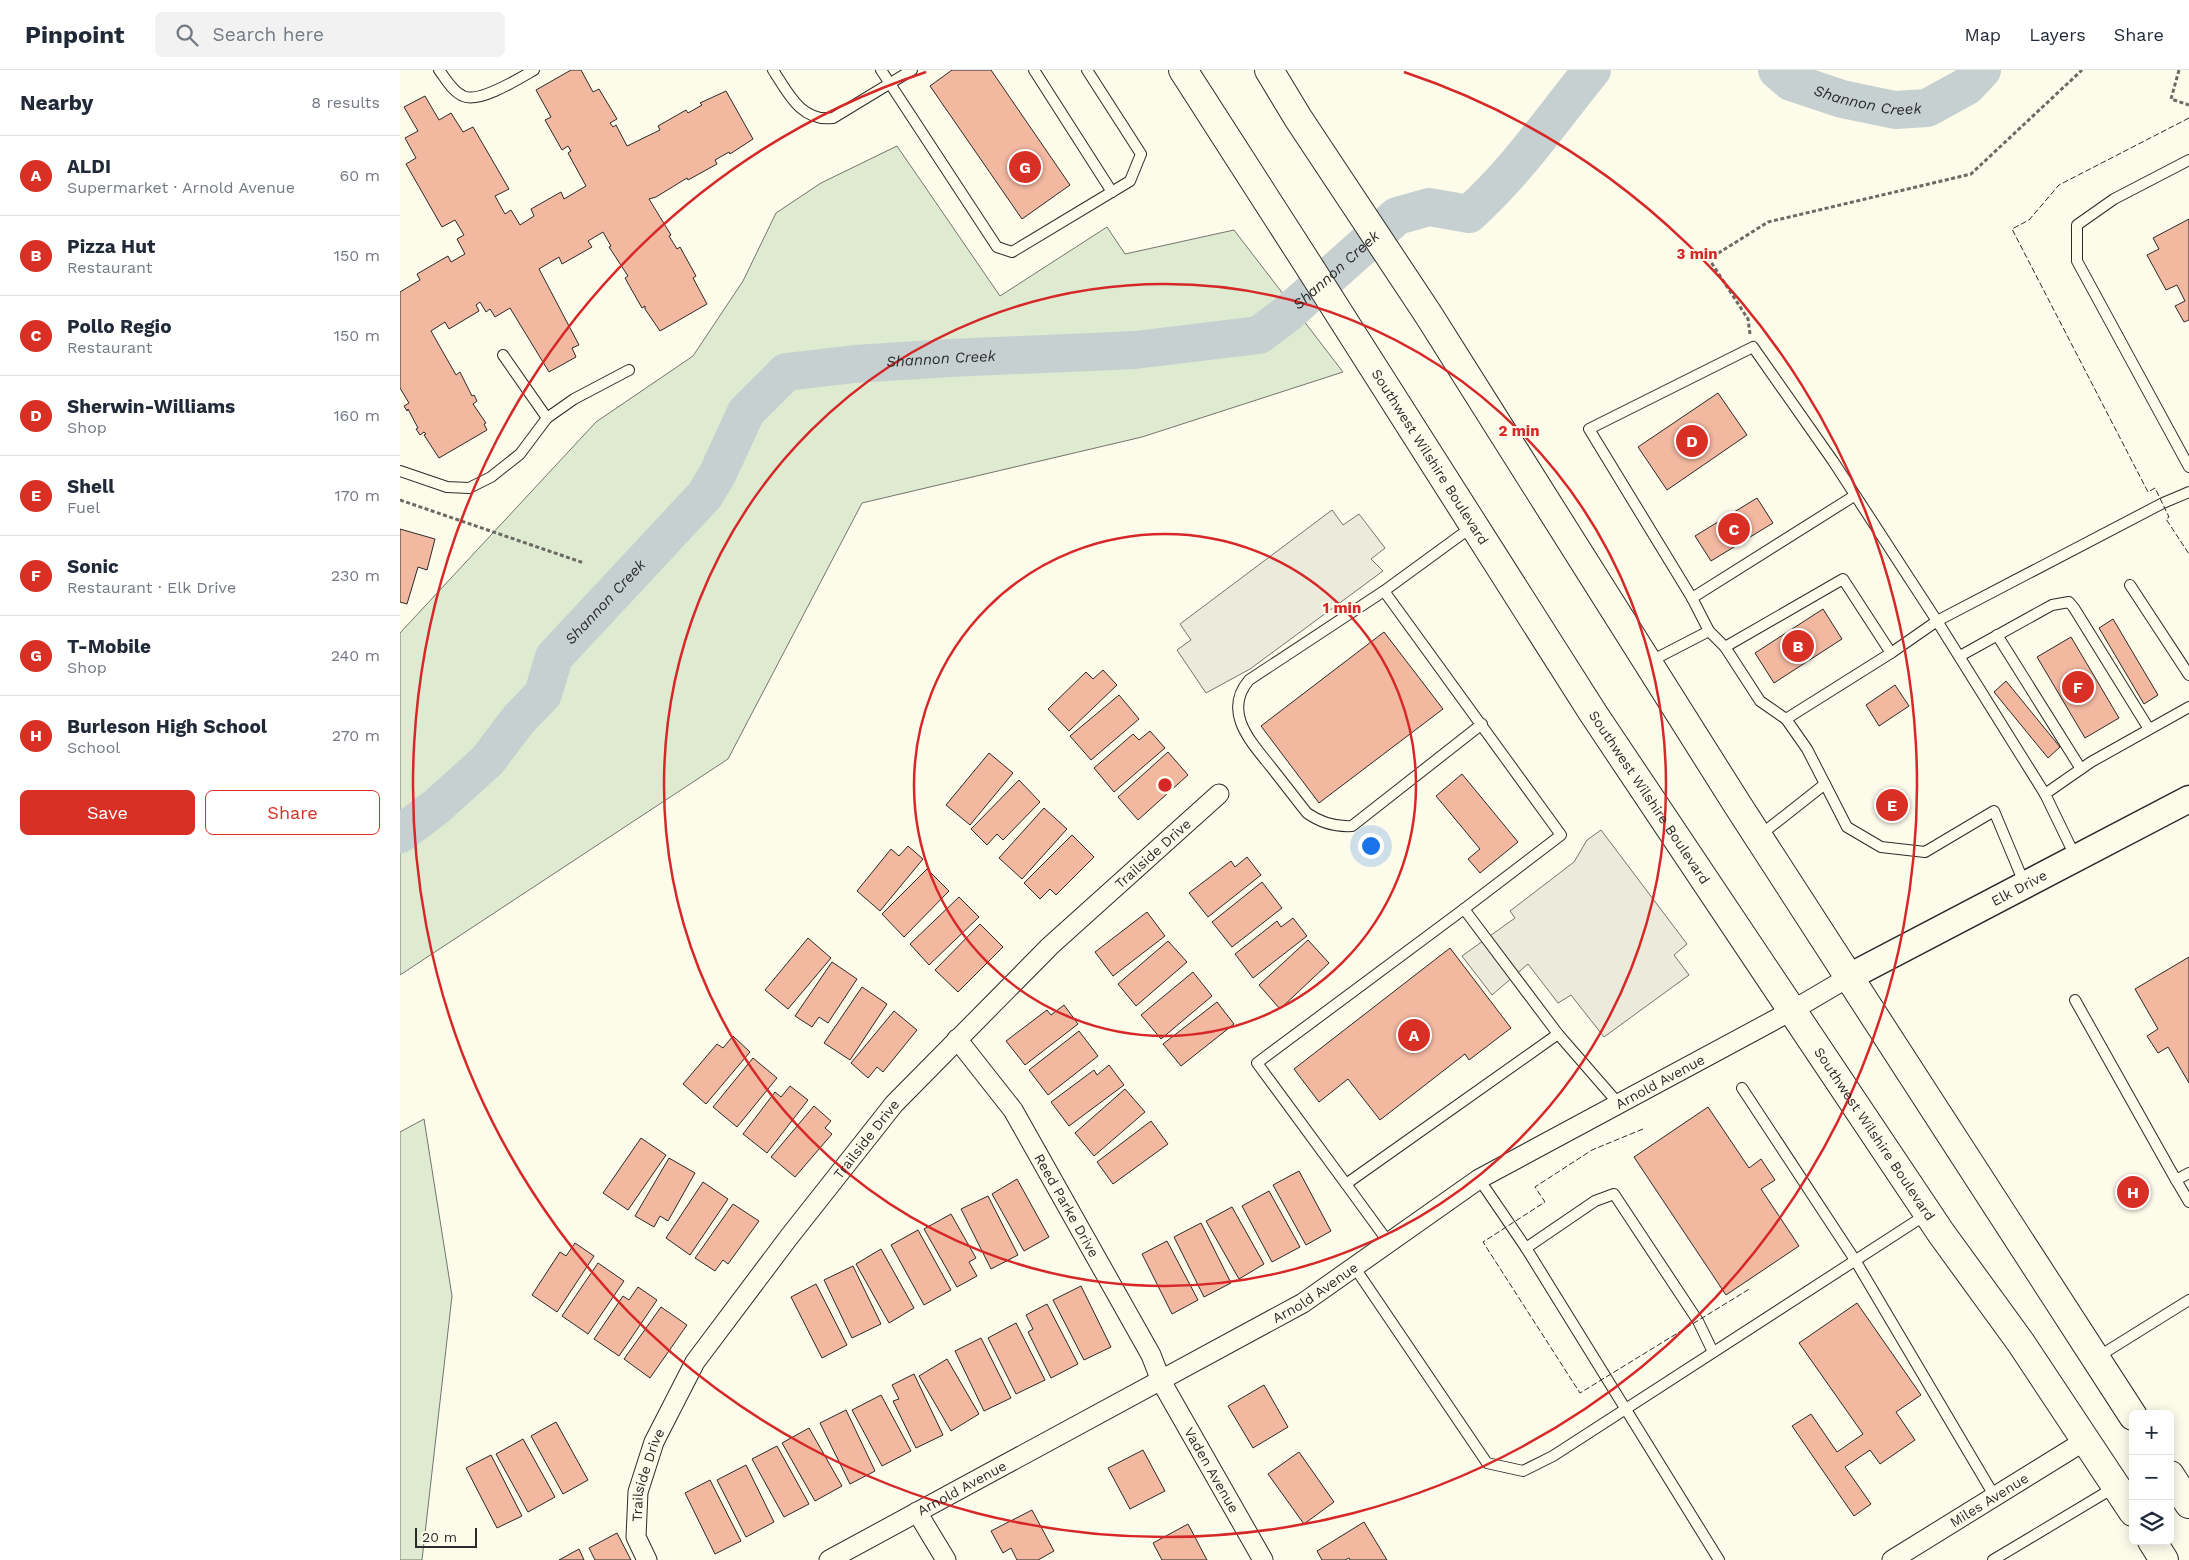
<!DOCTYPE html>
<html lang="en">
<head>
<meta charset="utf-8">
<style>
	:root { --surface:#fff; --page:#f2f2f3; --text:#1f2937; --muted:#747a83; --line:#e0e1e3; --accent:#d93025 }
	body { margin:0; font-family:"Work Sans",sans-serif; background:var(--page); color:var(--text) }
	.controls { position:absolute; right:15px; bottom:15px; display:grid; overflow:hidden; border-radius:8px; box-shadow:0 2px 12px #0003 }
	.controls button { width:45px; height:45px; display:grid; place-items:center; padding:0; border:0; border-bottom:1px solid var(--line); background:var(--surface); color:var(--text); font:25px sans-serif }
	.scale { position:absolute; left:15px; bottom:12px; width:62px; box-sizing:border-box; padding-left:5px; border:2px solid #2b2b2b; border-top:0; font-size:14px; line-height:18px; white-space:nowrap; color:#2b2b2b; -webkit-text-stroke:4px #fdfbea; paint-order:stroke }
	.you { position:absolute; left:970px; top:775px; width:18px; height:18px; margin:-12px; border:4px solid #fff; border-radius:50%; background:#1a73e8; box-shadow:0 0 0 8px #1a73e833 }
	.badge { display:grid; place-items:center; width:32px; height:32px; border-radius:50%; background:var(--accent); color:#fff; font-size:16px; font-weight:700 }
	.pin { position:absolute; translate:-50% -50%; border:2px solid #fff; box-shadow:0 1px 5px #0006 }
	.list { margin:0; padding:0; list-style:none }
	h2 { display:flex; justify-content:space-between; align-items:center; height:65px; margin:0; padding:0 20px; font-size:21px }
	h2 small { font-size:16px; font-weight:400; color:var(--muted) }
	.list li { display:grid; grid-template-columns:32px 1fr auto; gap:15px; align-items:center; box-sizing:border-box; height:80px; padding:0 20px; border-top:1px solid var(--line) }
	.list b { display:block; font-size:19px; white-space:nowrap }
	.list p { margin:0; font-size:16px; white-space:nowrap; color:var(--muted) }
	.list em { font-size:16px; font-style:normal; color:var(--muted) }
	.actions { display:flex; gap:10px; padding:15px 20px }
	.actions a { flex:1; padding:11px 0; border:1px solid var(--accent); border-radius:8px; text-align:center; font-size:18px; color:var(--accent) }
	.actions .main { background:var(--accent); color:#fff }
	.icon { flex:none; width:28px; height:28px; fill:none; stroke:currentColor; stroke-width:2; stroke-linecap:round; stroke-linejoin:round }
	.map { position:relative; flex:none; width:1789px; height:1490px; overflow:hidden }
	header { display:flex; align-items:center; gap:30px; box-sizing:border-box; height:70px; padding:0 25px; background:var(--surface); border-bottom:1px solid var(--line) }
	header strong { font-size:24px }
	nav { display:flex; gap:28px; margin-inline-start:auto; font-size:18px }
	.search { width:350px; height:45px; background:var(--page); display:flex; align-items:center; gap:12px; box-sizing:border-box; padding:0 18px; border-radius:8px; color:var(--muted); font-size:19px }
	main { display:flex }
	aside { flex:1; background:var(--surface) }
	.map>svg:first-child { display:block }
	.green { fill:#deebd1; stroke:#74746e }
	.parking { fill:#eceadb; stroke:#74746e }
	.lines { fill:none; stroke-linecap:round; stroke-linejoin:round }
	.river { stroke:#c7d0d0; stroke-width:38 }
	.building { fill:#f2b8a0; stroke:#2b2b2b }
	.lane-casing { stroke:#2b2b2b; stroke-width:12 }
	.street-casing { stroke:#2b2b2b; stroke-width:21 }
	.secondary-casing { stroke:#2b2b2b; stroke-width:29 }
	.primary-casing { stroke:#2b2b2b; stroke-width:30 }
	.path { stroke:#6a6964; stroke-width:3; stroke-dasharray:4 2.5; stroke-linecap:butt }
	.lane { stroke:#fdfbea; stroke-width:10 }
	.street { stroke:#fdfbea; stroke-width:19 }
	.secondary { stroke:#fdfbea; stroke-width:26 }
	.primary { stroke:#fdfbea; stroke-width:28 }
	.fence { stroke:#2b2b2b; stroke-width:1; stroke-dasharray:6 2.5; stroke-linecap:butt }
	.ring { fill:none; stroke:#d62828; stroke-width:2.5 }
	.labels { text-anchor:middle; stroke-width:4; stroke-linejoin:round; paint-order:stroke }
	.street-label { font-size:14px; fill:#2b2b2b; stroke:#fdfbea }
	.water-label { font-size:15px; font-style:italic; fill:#2b2b2b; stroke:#fdfbea }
	.centre { fill:#d62828; stroke:#fdfbea; stroke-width:2.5 }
	.ring-label { font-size:15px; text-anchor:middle; font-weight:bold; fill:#d62828; stroke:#fdfbea; stroke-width:4; stroke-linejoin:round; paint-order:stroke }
</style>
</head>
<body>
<header>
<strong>Pinpoint</strong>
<div class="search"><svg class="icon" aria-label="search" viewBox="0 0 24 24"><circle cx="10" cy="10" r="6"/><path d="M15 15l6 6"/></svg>Search here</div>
<nav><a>Map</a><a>Layers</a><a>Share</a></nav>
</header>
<main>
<aside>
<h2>Nearby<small>8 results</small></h2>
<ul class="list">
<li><span class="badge">A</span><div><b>ALDI</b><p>Supermarket · Arnold Avenue</p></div><em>60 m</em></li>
<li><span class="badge">B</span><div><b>Pizza Hut</b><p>Restaurant</p></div><em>150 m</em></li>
<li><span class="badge">C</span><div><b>Pollo Regio</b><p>Restaurant</p></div><em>150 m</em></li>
<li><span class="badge">D</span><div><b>Sherwin-Williams</b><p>Shop</p></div><em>160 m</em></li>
<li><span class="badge">E</span><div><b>Shell</b><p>Fuel</p></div><em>170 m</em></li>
<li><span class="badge">F</span><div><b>Sonic</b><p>Restaurant · Elk Drive</p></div><em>230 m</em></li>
<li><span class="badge">G</span><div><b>T-Mobile</b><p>Shop</p></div><em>240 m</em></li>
<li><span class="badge">H</span><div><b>Burleson High School</b><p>School</p></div><em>270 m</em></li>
</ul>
<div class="actions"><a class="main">Save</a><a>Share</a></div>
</aside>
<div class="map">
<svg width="1789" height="1490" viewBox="0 0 1789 1490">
	<rect width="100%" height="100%" fill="#fdfbea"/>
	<!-- green -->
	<g class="green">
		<polygon points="497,76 600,226 707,157 725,184 834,160 943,302 742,367 462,433 328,689 0,905 0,563 196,352 293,286 343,211 376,143 421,113"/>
		<polygon points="24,1049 52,1226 22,1490 0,1490 0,1062"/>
	</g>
	<!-- parking -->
	<g class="parking">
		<polygon points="932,440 943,455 959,444 985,478 971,489 983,501 850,599 806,623 777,580 791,570 780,554"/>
		<polygon points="1201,760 1287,874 1274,885 1289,905 1204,967 1171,925 1158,933 1128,894 1092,925 1062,886 1115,848 1110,841 1174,792 1187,770"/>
	</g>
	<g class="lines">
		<!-- river -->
		<g class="river">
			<path id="s1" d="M1377,0L1391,12L1442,29L1495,40L1527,38L1567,16L1582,0"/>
			<path id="s2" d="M0,764L36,737L87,691L119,649L143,624L154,587L305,425L318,403L346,342L386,302L455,294L550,288L735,280L859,265L888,243L997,146L1029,137L1069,144C1117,101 1152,49 1192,0"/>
		</g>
	</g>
	<!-- building -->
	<g class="building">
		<polygon points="171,0 181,0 193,22 199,19 217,49 210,53 213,57 216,55 227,76 260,60 258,56 286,40 288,43 302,35 300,33 326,21 353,69 330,84 329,82 315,90 317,94 288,110 287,108 256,127 249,129 271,165 269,166 277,179 280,177 296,206 293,208 307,234 260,261 245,239 245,236 242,238 225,208 228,206 209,177 211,176 203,162 188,171 192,177 162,194 159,187 139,199 179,275 172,278 176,287 149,302 110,238 95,247 90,239 86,242 80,232 76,235 79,241 49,259 45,252 31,261 56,305 60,302 72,326 74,325 77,331 73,334 86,353 84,354 87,360 39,388 24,365 26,364 24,362 20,365 16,359 18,358 8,339 7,341 4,336 9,333 0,318 0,222 20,210 17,204 48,186 51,192 65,184 57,169 64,165 55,150 42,157 6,94 16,88 5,68 18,61 4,37 25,26 39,50 51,43 63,62 73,57 109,119 95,126 105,144 111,140 120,155 134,146 131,139 161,122 164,129 186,116 168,83 171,81 168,76 162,80 145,50 151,47 136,20"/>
		<polygon points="552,0 591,0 670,115 622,149 530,16"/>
		<polygon points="1789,149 1789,250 1784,252 1775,236 1785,231 1777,215 1766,220 1747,185 1759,179 1753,168"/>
		<polygon points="1318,323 1347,365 1267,420 1238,377"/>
		<polygon points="1357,428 1373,453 1311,491 1295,466"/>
		<polygon points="0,459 35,469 27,500 18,497 7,534 0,532"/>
		<polygon points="1423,539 1442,569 1374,613 1355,583"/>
		<polygon points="1713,549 1758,625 1744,634 1699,558"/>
		<polygon points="984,562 1043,639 919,733 861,656"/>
		<polygon points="1671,567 1719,648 1685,668 1637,587"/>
		<polygon points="703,600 717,615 669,661 648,639 686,602 693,609"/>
		<polygon points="1606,611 1660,677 1648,688 1594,622"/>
		<polygon points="1495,615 1509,636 1479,656 1466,635"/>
		<polygon points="719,625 739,649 691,690 670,666"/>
		<polygon points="750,661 765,678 714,722 694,698 733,664 739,670"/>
		<polygon points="768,682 788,705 738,750 718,727"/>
		<polygon points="589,683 613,703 570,755 546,735"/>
		<polygon points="1062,704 1118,772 1080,803 1068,789 1080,779 1036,726"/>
		<polygon points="619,710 640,732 603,770 597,764 587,775 571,759"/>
		<polygon points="644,738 667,759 622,809 599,788"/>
		<polygon points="672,765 694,787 656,825 650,819 640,829 624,813"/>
		<polygon points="508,776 523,789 480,841 457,821 491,779 499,786"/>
		<polygon points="847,787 861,805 808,847 789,823 831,791 835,797"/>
		<polygon points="527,799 549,821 504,867 482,844"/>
		<polygon points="862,812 882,838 832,877 812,852"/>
		<polygon points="559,827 579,847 529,895 510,874"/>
		<polygon points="747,842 765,866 713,906 695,882"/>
		<polygon points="893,848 907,866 853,908 835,884 877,851 881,857"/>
		<polygon points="580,854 603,877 558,922 535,900"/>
		<polygon points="408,868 431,888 388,939 365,920"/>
		<polygon points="908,870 929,893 880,939 859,915"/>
		<polygon points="768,871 787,892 736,936 718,914"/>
		<polygon points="1050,878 1111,958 1069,990 1065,984 980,1050 948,1009 919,1032 894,999"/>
		<polygon points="1789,887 1789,1013 1768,977 1758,983 1747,966 1758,959 1735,919"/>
		<polygon points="432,892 457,909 428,953 419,947 412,957 395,946"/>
		<polygon points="793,902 812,926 761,969 741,945"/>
		<polygon points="462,917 487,934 450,990 424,973"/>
		<polygon points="817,932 834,954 781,996 763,974"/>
		<polygon points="664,935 678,954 625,995 606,971 647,940 651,945"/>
		<polygon points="494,941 517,960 483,1002 477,997 468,1008 451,993"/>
		<polygon points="679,961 698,986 648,1025 629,1000"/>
		<polygon points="333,966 350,982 306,1034 283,1014 317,974 323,978"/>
		<polygon points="353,988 377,1008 337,1057 313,1037"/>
		<polygon points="709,995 724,1015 669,1056 651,1032 694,1000 697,1005"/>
		<polygon points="390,1016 408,1030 367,1083 343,1064 375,1022 381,1027"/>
		<polygon points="725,1019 745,1042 694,1086 675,1063"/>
		<polygon points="414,1036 431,1051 425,1058 432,1064 395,1107 371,1087"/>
		<polygon points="1308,1037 1349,1098 1361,1089 1375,1110 1361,1119 1399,1176 1326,1225 1234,1087"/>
		<polygon points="751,1051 768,1074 713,1114 697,1092"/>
		<polygon points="241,1068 266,1085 228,1140 203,1123"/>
		<polygon points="269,1088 295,1103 268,1151 260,1146 254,1157 235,1146"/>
		<polygon points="899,1101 931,1161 906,1175 873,1115"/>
		<polygon points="617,1109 649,1167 624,1181 592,1124"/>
		<polygon points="303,1112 328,1129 290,1185 266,1168"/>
		<polygon points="869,1121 900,1177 872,1192 842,1136"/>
		<polygon points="588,1126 618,1185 591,1199 561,1139"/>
		<polygon points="333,1134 359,1151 328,1194 323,1190 315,1201 295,1188"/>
		<polygon points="832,1137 864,1194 839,1209 806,1151"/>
		<polygon points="551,1144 576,1188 569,1192 577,1206 557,1217 524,1159"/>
		<polygon points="801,1153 831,1213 804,1227 774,1167"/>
		<polygon points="518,1160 551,1220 524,1235 491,1175"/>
		<polygon points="767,1171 798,1230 772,1244 742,1184"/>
		<polygon points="175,1173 194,1186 157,1242 132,1225 160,1182 166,1186"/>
		<polygon points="481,1179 514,1238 489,1253 456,1194"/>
		<polygon points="198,1193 224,1211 188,1264 162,1246"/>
		<polygon points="453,1196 481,1254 452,1268 424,1210"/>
		<polygon points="416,1214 447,1275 422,1288 391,1227"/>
		<polygon points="681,1216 711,1277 684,1290 653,1230"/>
		<polygon points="238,1217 257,1230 219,1286 194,1269 223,1226 229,1230"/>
		<polygon points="1457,1233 1521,1325 1496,1342 1515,1370 1480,1394 1470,1380 1445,1397 1471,1434 1454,1446 1392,1356 1411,1344 1437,1382 1463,1364 1399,1273"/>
		<polygon points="647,1234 678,1294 651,1308 628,1262 633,1259 626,1245"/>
		<polygon points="261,1237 287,1255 250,1308 224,1289"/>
		<polygon points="616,1253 645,1310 616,1324 588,1268"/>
		<polygon points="581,1268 611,1328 584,1341 555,1281"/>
		<polygon points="547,1289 579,1344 551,1361 519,1306"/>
		<polygon points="514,1304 543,1365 516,1378 493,1331 499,1329 492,1315"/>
		<polygon points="864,1315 888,1357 853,1378 828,1336"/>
		<polygon points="481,1325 511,1381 482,1396 452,1340"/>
		<polygon points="446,1340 475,1401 450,1414 420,1353"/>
		<polygon points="156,1352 188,1410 163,1424 131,1366"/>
		<polygon points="409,1358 442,1416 415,1431 382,1373"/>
		<polygon points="123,1369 155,1427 128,1442 96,1384"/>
		<polygon points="377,1376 409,1434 384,1447 352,1389"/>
		<polygon points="743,1380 765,1421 730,1439 708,1398"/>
		<polygon points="899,1382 934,1432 904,1454 868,1404"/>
		<polygon points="91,1385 122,1446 97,1458 66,1398"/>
		<polygon points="346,1395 374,1452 346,1467 317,1410"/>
		<polygon points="310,1410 341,1471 315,1484 285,1423"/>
		<polygon points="632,1440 654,1481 638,1490 617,1490 611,1478 603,1483 591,1461"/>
		<polygon points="964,1452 987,1490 950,1490 949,1488 945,1490 922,1490 917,1481"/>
		<polygon points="788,1454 807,1490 762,1490 753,1473"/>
		<polygon points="217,1463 231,1490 195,1490 189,1478"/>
		<polygon points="179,1479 184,1490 159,1490"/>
	</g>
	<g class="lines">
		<defs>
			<g id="lane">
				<path d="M39,0C46,9 52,21 63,26C79,34 120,8 134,0"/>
				<path d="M373,0C388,23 401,52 433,48L512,0"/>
				<polyline points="481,0 597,177 612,182 730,111 741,84 687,0"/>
				<polyline points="634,0 712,122"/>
				<polyline points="1789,90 1714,129 1677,155 1677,191 1789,397"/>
				<polyline points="103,285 147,348"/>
				<polyline points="0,401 47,417 69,418 91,407 120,384 147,348 174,329 229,300"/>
				<polyline points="1073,456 984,521 1161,765 1064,839 1158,964"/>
				<polyline points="1730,515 1789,605"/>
				<path d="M984,521L849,610C822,642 851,672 871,697C883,712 895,728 907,743C921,753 935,757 952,756L1082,654"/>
				<polyline points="1292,528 1454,426"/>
				<polyline points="1309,561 1325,577 1360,631 1386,649"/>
				<polyline points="1597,565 1681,699"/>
				<polyline points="1325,577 1443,509 1491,583"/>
				<polyline points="1560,586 1652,535 1669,532 1674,538 1749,659"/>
				<polyline points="1249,592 1309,561 1292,528 1189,359 1353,277 1433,391 1537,551 1763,433 1789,422"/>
				<polyline points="1425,714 1447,757 1481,777 1525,782 1594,741 1625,815"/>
				<polyline points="1359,766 1425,714 1407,679 1386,649 1491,583 1537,551 1645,724"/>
				<polyline points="1676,788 1645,724 1691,692 1789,637"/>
				<polyline points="1675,930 1776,1110"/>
				<polyline points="1342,1018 1455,1190 1595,1427"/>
				<polyline points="1789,1103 1776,1110 1789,1132"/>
				<polyline points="1079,1109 1126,1178 1319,1490"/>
				<polyline points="946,1114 857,993 1064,839"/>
				<polyline points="989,1173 946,1114 1158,964 1218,1033"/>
				<polyline points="1126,1178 1195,1131 1214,1124 1298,1251 1313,1282"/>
				<polyline points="955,1198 1087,1393 1123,1401 1153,1386 1527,1144"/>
				<polyline points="1696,1288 1789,1230"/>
				<polyline points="1593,1490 1715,1417"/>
			</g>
			<g id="street">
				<path id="s3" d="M557,969L613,1040L751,1285L761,1311L863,1490"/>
				<polyline points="517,1442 546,1490"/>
				<path id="s4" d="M247,1490L236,1467L238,1422L254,1372L295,1292L389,1167L494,1034L650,876L819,724"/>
				<path id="s5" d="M429,1490L903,1233L1079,1109L1393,940L1449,907"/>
				<path id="s6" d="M1492,1490L1686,1370"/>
			</g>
			<g id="secondary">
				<path id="s7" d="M1449,907L1789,729"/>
			</g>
			<g id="primary">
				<path id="s8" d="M783,0L907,193L1193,643L1541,1163L1621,1273L1733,1442"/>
				<polyline points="869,0 898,48 1028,244 1337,734 1733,1346"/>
				<polyline points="1770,1405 1789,1434"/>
				<polyline points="1752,1471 1764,1490"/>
			</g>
		</defs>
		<!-- lane casing -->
		<use href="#lane" class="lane-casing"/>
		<!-- street casing -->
		<use href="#street" class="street-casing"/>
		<!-- secondary casing -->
		<use href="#secondary" class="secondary-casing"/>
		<!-- primary casing -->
		<use href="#primary" class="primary-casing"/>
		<!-- path -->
		<g class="path">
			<polyline points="1779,0 1771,29 1789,35"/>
			<polyline points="1350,264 1348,249 1309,189 1368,152 1571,104 1682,0"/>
			<polyline points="0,430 184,493"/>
		</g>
		<!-- lane -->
		<use href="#lane" class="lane"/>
		<!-- street -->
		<use href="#street" class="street"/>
		<!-- secondary -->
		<use href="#secondary" class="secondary"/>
		<!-- primary -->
		<use href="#primary" class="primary"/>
		<!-- fence -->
		<g class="fence">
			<polyline points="1789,48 1659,115 1629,150 1612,159 1748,422 1755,418 1769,447 1766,449 1789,484"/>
			<polyline points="1243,1059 1192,1080 1135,1117 1145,1132 1083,1172 1180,1323 1351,1218"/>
		</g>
	</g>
	<!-- distance rings -->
	<g class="ring">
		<circle cx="765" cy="715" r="251"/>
		<circle cx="765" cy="715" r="501"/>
		<path d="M1004 2A752 752 0 1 1 526 2"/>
	</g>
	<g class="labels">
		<!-- street labels -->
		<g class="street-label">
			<text dy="5" stroke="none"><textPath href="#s8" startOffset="459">Southwest Wilshire Boulevard</textPath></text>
			<text dy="5" stroke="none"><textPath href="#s8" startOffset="864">Southwest Wilshire Boulevard</textPath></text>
			<text dy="5" stroke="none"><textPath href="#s4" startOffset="899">Trailside Drive</textPath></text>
			<text dy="5" stroke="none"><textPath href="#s7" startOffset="192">Elk Drive</textPath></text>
			<text dy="5" stroke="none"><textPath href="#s5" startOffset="960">Arnold Avenue</textPath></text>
			<text dy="5" stroke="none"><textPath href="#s8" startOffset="1269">Southwest Wilshire Boulevard</textPath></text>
			<text dy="5" stroke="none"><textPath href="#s4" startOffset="494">Trailside Drive</textPath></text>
			<text dy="5" stroke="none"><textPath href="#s3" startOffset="200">Reed Parke Drive</textPath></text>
			<text dy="5" stroke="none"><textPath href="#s5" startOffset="555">Arnold Avenue</textPath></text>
			<text dy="5" stroke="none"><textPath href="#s3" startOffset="502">Vaden Avenue</textPath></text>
			<text dy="5" stroke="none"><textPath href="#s4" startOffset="89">Trailside Drive</textPath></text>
			<text dy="5" stroke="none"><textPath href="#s5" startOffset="151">Arnold Avenue</textPath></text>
			<text dy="5" stroke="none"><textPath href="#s6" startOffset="114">Miles Avenue</textPath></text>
		</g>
		<!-- water labels -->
		<g class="water-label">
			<text dy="5" stroke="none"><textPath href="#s1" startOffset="98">Shannon Creek</textPath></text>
			<text dy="5" stroke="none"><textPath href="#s2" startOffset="1186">Shannon Creek</textPath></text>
			<text dy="5" stroke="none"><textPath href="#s2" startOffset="766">Shannon Creek</textPath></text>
			<text dy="5" stroke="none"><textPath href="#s2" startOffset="315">Shannon Creek</textPath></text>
		</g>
	</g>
	<circle cx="765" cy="715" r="8" class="centre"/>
	<g class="ring-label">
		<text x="1297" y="189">3 min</text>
		<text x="1119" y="366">2 min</text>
		<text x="942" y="543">1 min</text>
	</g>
</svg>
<div class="controls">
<button>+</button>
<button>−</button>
<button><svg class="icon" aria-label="layers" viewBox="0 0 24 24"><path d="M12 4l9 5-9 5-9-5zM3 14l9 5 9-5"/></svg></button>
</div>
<div class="scale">20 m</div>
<div class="you"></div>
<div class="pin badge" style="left:1014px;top:965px">A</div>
<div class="pin badge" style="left:1398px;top:576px">B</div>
<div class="pin badge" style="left:1334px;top:459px">C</div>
<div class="pin badge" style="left:1292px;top:371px">D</div>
<div class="pin badge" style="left:1492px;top:735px">E</div>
<div class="pin badge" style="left:1678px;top:617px">F</div>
<div class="pin badge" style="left:625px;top:97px">G</div>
<div class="pin badge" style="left:1733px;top:1122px">H</div>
</div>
</main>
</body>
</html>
